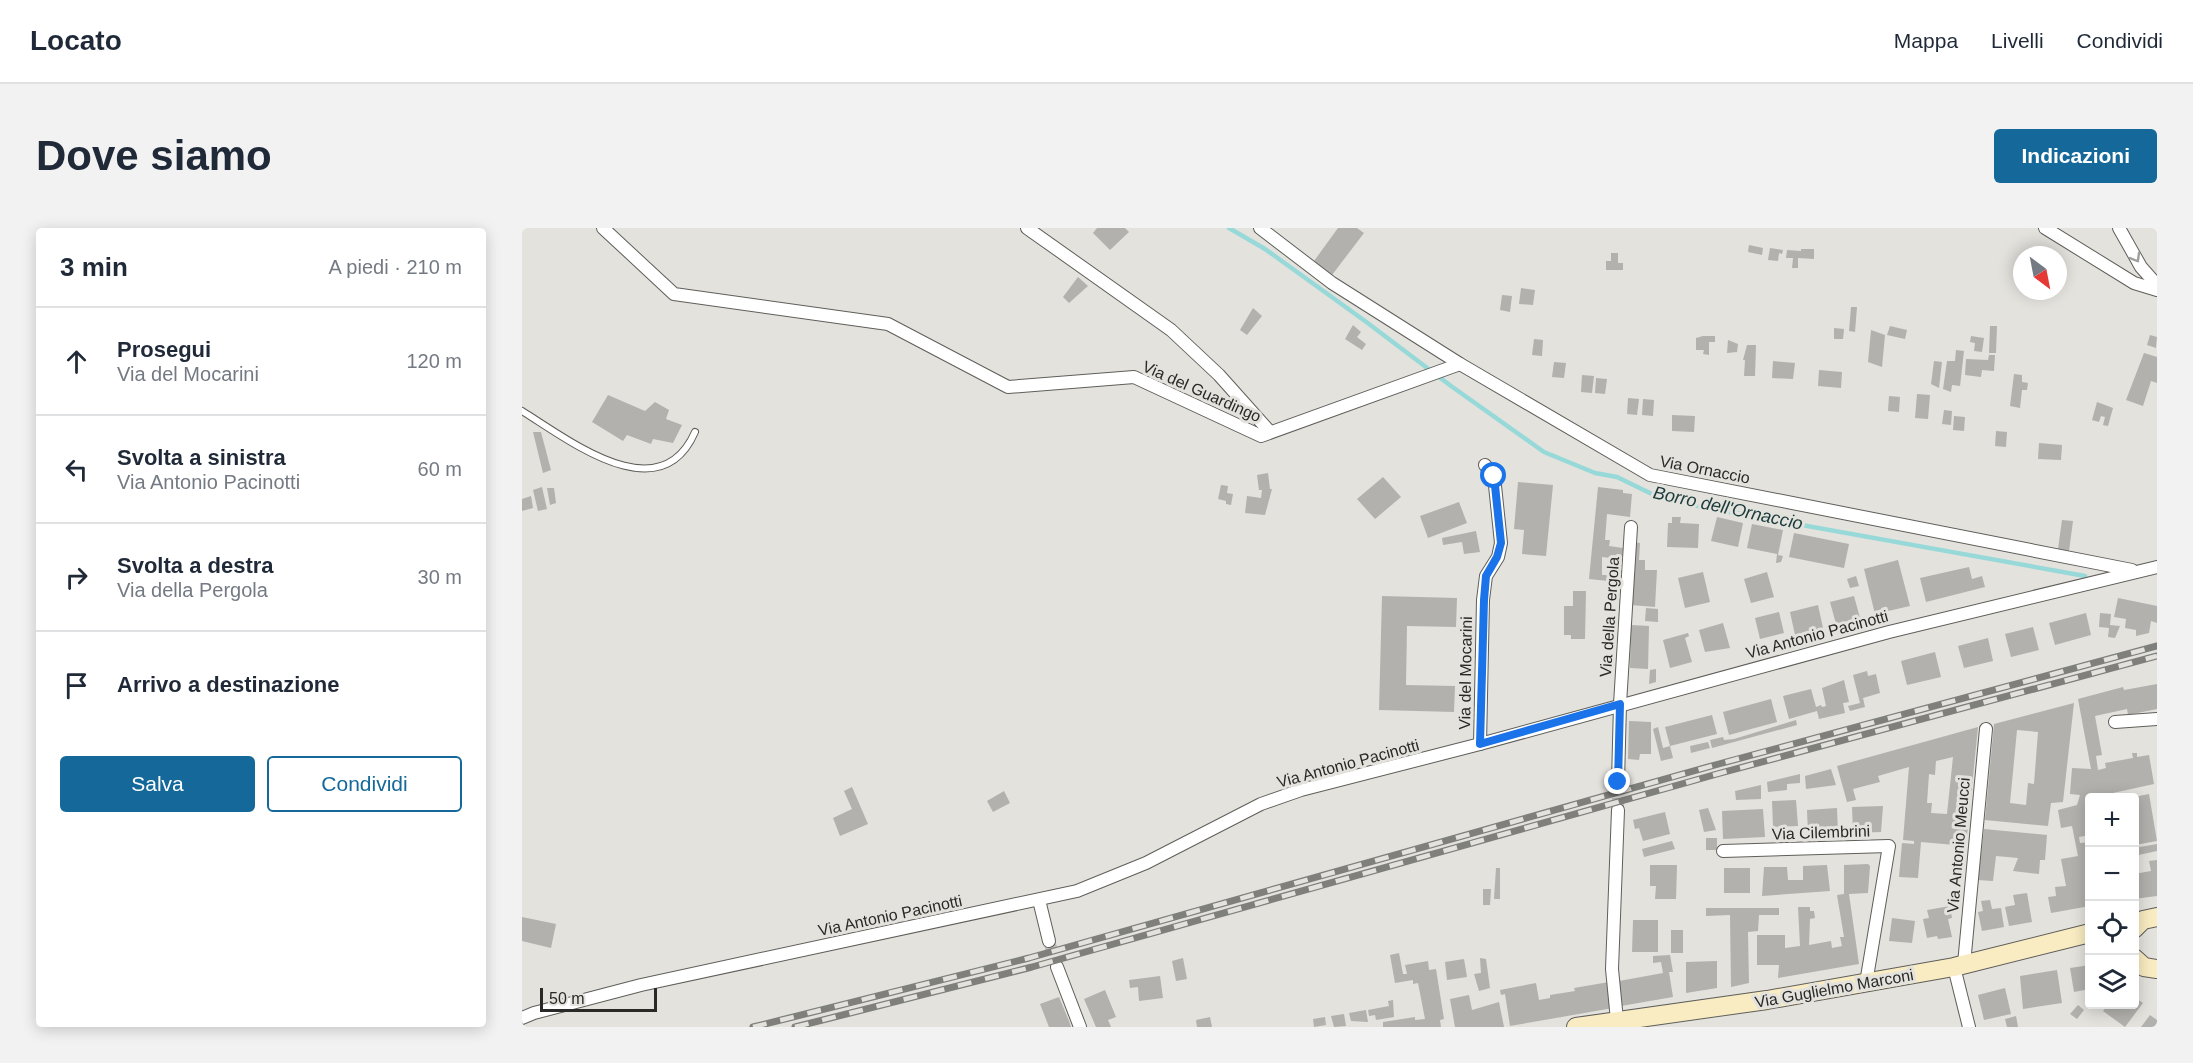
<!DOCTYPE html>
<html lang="it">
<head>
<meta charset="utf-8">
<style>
	:root { --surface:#fff; --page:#f2f2f3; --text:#1f2937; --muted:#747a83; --line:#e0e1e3; --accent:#15699a }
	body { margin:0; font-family:Arial,sans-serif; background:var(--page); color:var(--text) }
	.controls { position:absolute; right:18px; bottom:18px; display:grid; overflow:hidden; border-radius:6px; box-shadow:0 3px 15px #0003 }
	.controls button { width:54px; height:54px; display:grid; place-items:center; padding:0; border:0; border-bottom:2px solid var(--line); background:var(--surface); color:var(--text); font:30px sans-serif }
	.compass { position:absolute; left:1491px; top:18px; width:54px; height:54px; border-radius:50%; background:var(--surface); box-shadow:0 3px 15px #0003; rotate:148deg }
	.scale { position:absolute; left:18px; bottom:15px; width:117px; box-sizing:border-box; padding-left:6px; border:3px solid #292927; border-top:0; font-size:16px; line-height:21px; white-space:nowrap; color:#292927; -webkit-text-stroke:4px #e3e2dd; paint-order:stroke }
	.stop { position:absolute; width:18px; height:18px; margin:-14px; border:4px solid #1a73e8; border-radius:50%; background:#fff }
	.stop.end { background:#1a73e8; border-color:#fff; box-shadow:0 2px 6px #0008 }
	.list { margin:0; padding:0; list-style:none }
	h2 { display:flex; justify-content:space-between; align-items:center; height:78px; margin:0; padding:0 24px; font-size:26px }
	h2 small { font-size:20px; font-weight:400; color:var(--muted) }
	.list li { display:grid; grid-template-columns:39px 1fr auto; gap:18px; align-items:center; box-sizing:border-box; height:108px; padding:0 24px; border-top:2px solid var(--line) }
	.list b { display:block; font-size:22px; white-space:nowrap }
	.list p { margin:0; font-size:20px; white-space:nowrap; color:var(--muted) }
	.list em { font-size:20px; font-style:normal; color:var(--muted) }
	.actions { display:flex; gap:12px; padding:18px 24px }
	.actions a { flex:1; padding:14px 0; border:2px solid var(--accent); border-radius:6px; text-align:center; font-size:21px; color:var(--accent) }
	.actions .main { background:var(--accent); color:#fff }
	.icon { flex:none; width:33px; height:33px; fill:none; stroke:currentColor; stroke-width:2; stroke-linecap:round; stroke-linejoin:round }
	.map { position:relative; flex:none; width:1635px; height:799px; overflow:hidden; border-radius:6px }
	header { display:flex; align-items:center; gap:36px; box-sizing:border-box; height:84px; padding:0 30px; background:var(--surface); border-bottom:2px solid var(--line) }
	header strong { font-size:28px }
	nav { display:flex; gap:33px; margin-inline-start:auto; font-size:21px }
	.intro { display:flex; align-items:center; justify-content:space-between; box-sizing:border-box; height:144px; padding:0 36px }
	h1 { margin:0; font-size:42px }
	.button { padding:15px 27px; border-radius:6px; background:var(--accent); color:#fff; font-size:21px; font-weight:700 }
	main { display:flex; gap:36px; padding:0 36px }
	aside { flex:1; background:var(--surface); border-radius:6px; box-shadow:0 3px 15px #0003 }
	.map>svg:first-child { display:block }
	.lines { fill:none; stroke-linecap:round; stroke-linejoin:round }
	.stream { stroke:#97d9d8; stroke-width:4.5 }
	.building { fill:#b2b1ad; fill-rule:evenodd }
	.street-tunnel { stroke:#bebdb9; stroke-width:12; stroke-dasharray:12 6; stroke-linecap:butt }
	.lane-casing { stroke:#5f5e5a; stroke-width:8 }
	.street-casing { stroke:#5f5e5a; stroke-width:14 }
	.secondary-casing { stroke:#5f5e5a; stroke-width:20 }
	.lane { stroke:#fff; stroke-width:6 }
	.street { stroke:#fff; stroke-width:12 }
	.secondary { stroke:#f9ecc2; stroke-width:18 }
	.rail-casing { stroke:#7f7f7b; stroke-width:7 }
	.rail { stroke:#e3e2dd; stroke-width:4.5; stroke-dasharray:14; stroke-linecap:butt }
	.oneway { stroke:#9f9f9e }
	.route { stroke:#1a73e8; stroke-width:8 }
	.labels { text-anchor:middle; stroke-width:6; stroke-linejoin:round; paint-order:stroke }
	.street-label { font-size:16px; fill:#292927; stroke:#e3e2dd }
	.water-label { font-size:18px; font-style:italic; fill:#1a3b3b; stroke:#e3e2dd }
</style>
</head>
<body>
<header>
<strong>Locato</strong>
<nav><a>Mappa</a><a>Livelli</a><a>Condividi</a></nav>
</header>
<div class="intro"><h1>Dove siamo</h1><a class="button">Indicazioni</a></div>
<main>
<aside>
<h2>3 min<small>A piedi · 210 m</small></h2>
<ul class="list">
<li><svg class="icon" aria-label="ahead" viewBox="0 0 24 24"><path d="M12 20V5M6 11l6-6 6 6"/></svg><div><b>Prosegui</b><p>Via del Mocarini</p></div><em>120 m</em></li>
<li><svg class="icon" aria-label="left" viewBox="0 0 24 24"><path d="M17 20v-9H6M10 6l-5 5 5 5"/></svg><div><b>Svolta a sinistra</b><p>Via Antonio Pacinotti</p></div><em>60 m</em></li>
<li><svg class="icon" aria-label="right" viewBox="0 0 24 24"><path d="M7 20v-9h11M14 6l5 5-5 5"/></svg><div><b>Svolta a destra</b><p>Via della Pergola</p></div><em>30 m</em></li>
<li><svg class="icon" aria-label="arrive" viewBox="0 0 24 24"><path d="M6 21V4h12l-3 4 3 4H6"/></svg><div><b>Arrivo a destinazione</b></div></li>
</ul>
<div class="actions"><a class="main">Salva</a><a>Condividi</a></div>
</aside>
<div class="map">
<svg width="1635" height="799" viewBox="0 0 1635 799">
	<rect width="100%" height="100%" fill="#e3e2dd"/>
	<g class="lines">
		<!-- stream -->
		<polyline class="stream" points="707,0 743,21 843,93 929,158 1022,224 1073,245 1095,249 1132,267 1180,279 1563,348"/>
	</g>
	<!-- building -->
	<g class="building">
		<polygon points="575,0 603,0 607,4 588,22 571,5"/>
		<polygon points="816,0 835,0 842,5 810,47 792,33"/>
		<polygon points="1227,17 1241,20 1240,27 1226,24"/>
		<polygon points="1248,20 1261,22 1260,26 1257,25 1256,33 1246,32"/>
		<polygon points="1279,21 1292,21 1292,31 1276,30 1276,40 1270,40 1271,30 1264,30 1265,22 1279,23"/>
		<polygon points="1089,25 1096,25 1096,35 1101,35 1101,42 1084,42 1084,33 1089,33"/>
		<polygon points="556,49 566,58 547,75 541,69"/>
		<polygon points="999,60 1013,62 1011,77 997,76"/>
		<polygon points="980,67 990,68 988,84 978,82"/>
		<polygon points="1329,79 1335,79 1333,104 1327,103"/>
		<polygon points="731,80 740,88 725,107 718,102"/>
		<polygon points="831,97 839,104 835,109 844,116 840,122 823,111"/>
		<polygon points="1368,98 1385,102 1383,111 1365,107"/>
		<polygon points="1468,98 1475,98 1474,125 1467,125"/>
		<polygon points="1312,100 1322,101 1321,111 1312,111"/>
		<polygon points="1349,102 1363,107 1360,139 1346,134"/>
		<polygon points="1628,107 1635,109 1634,120 1625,117"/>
		<polygon points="1181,108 1193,108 1193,114 1187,114 1187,127 1181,126 1182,122 1174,122 1174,110"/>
		<polygon points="1449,108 1462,110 1460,124 1452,123 1453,115 1448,114"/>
		<polygon points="1012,111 1021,112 1020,128 1010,127"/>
		<polygon points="1206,112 1216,116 1215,124 1205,125"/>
		<polygon points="1225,117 1234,117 1233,148 1222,148 1223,132 1221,132"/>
		<polygon points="1434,122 1442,123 1438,158 1430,157 1429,164 1421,161 1425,133 1433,133"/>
		<polygon points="1622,125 1635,129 1635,155 1629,153 1621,178 1604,172"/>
		<polygon points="1467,127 1473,127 1472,143 1460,142 1459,149 1443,147 1444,131 1466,132"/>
		<polygon points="1251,133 1273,135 1271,151 1250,150"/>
		<polygon points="1412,133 1420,134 1417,160 1409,156"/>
		<polygon points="1032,134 1044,135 1042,150 1030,149"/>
		<polygon points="1297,142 1320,144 1319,160 1296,158"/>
		<polygon points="1492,146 1500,147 1500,154 1506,155 1505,162 1500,162 1498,180 1488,178"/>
		<polygon points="1060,147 1072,148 1070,165 1059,164"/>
		<polygon points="1074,150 1085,151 1083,166 1073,165"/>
		<polygon points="1395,166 1408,167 1406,191 1393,190"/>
		<polygon points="86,167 123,183 133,174 147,182 144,191 160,197 151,215 131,211 129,216 105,207 101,213 70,194"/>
		<polygon points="1367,168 1378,169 1377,184 1366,183"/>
		<polygon points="1106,170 1117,171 1115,187 1105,186"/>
		<polygon points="1121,171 1132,172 1131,188 1120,187"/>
		<polygon points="1575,174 1591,180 1586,198 1581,197 1583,189 1579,188 1577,194 1570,192"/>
		<polygon points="1422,182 1430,183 1429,197 1420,196"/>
		<polygon points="1150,187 1173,188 1172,204 1150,203"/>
		<polygon points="1432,188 1443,189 1442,203 1431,202"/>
		<polygon points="1474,203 1485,204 1484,219 1473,218"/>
		<polygon points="11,204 19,204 29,242 21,245"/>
		<polygon points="1517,215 1540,217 1539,232 1516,231"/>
		<polygon points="746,245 748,261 750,261 743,287 723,285 725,268 739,270 740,262 737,262 735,247"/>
		<polygon points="861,249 879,269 853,291 835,271"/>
		<polygon points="996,254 1031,257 1024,328 1000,326 1002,302 992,301"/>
		<polygon points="699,257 706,258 705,265 711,266 709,277 704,276 704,273 696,271"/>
		<polygon points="20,259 25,281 16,283 11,262"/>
		<path d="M1076,259L1101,262V265L1110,266L1108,289L1085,286L1083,312H1088L1087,318L1101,320L1096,354L1067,351ZM1080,329L1096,331L1094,343L1086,342L1085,347H1080Z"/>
		<polygon points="25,260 32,260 34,275 28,277"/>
		<polygon points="9,268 11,280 0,283 0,271"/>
		<polygon points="937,274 945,295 906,310 898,288"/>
		<polygon points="1150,289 1159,289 1158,295 1177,296 1176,320 1145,319 1146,295 1150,295"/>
		<polygon points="1195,289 1221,295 1216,319 1189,313"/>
		<polygon points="1540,292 1551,293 1547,323 1536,321"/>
		<polygon points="1230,296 1261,302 1256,327 1261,328 1259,334 1254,335 1255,326 1225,320"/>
		<polygon points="954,303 958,324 942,326 940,314 921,317 920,310"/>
		<polygon points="1272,305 1327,316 1322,340 1267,329"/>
		<polygon points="1111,314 1118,315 1117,332 1123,332 1123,342 1135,342 1133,379 1109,377"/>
		<polygon points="1376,332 1388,378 1353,386 1342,341"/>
		<polygon points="1447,339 1450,351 1460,348 1463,359 1404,374 1398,350"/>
		<polygon points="1181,344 1188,374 1163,380 1156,350"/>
		<polygon points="1245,344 1252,369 1229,375 1222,351"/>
		<polygon points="1334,348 1337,358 1328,360 1325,351"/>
		<polygon points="1051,363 1064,363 1063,411 1049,411 1049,407 1042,407 1042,378 1051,378"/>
		<polygon points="860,368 935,370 934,399 885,398 884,457 933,458 932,484 857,482"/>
		<polygon points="1332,368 1338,390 1314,396 1308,374"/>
		<polygon points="1596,370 1635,378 1635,395 1629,393 1627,405 1614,408 1614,402 1603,400 1604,391 1592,389"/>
		<polygon points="1296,377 1301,400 1273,407 1268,384"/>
		<polygon points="1124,380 1136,381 1136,394 1123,393"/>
		<polygon points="1257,384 1262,405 1238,411 1233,390"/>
		<polygon points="1564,385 1569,407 1533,417 1527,395"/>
		<polygon points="1578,385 1589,386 1588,397 1598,398 1593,410 1586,409 1587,400 1577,399"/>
		<polygon points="1201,395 1208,420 1183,424 1177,402"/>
		<polygon points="1109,397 1127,398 1126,441 1108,440"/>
		<polygon points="1511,399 1517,422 1489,429 1483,406"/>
		<polygon points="1166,405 1167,408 1163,410 1170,434 1148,440 1141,412"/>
		<polygon points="1466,410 1471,433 1442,440 1436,418"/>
		<polygon points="1413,424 1419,449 1385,457 1379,433"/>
		<polygon points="1134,441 1134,454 1127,456 1128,442"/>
		<polygon points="1345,443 1346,448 1354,446 1358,465 1341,470 1343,479 1328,483 1326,478 1338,475 1331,447"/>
		<polygon points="1322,452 1327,474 1321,475 1323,485 1297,491 1295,483 1267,491 1261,468 1289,461 1294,479 1299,477 1300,479 1304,478 1300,460"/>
		<polygon points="1635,456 1635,481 1606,487 1605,481 1573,488 1580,527 1574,528 1576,542 1584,540 1583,535 1611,530 1610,525 1615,525 1615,529 1627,527 1632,556 1568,570 1568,607 1557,609 1558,615 1568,614 1568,678 1529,685 1526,669 1534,668 1533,659 1544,658 1539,631 1556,628 1550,598 1539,600 1536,582 1555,577 1558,567 1548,566 1550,540 1569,541 1556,471 1601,459 1602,462"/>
		<polygon points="1249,471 1255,494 1207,507 1201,484"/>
		<path d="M1552,475L1541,574L1529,575L1526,598L1463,592L1472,496ZM1495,502L1516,504L1512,556L1506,555L1504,577L1488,575Z"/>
		<polygon points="1190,487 1195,506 1148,518 1143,499"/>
		<polygon points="1274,492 1275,497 1190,520 1188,512 1201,509 1202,512 1212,511"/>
		<polygon points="1107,493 1129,494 1129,526 1118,526 1117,532 1106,531"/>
		<polygon points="1136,499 1141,520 1148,518 1151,530 1139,533 1131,501"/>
		<path d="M1456,499L1443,628L1438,633L1432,632L1433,617L1399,614L1396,650L1377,649L1380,615L1392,616V613L1381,612L1387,539L1356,548L1358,554L1331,561L1334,572L1325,574L1315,538ZM1431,529L1425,586L1409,585L1410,575H1405L1407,546L1413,547L1414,533Z"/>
		<polygon points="1186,514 1188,520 1169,525 1168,518"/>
		<polygon points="1309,541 1314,557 1284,561 1283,548"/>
		<polygon points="1278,546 1278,555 1265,556 1265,562 1246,564 1245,554"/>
		<polygon points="1239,557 1239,571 1214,572 1213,563"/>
		<polygon points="330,559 346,596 318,608 311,590 330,581 322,563"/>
		<polygon points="482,563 488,575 471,584 465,573"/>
		<polygon points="1627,566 1635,613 1613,617 1612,569"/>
		<polygon points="1274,572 1276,598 1251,599 1250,573"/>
		<polygon points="1361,578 1359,604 1331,605 1330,579"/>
		<polygon points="1186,580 1194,602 1182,604 1177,582"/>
		<polygon points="1315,580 1316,606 1286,607 1285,582"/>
		<polygon points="1241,581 1243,609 1201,611 1200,583"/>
		<polygon points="1143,584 1148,606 1121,613 1117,600 1113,601 1111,592"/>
		<polygon points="1462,601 1525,607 1523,632 1518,632 1517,646 1491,643 1496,630 1474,628 1471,653 1456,652"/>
		<rect x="1184" y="610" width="11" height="12"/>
		<polygon points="1150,613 1153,621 1122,629 1120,621"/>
		<polygon points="1635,616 1635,623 1612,628 1612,620"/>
		<polygon points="1635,632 1635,668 1612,671 1612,646 1629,643 1627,633"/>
		<polygon points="1346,636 1348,638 1346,665 1327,666 1337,736 1256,750 1257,737 1235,737 1235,707 1263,707 1263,720 1278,718 1276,679 1288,679 1288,683 1292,683 1293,690 1288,691 1287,717 1309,713 1310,720 1320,718 1318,709 1322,709 1315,667 1322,666 1322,637"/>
		<polygon points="1128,637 1155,637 1154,671 1133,671 1134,658 1128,658"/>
		<polygon points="1305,637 1308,663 1240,668 1242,639 1265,639 1266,652 1281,652 1281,638"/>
		<polygon points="974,640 978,640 978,671 972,671"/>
		<rect x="1202" y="640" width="26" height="25"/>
		<polygon points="961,661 969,661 968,677 961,677"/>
		<polygon points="1505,665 1510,694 1487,698 1483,679 1493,677 1491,667"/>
		<polygon points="1468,672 1470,681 1479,680 1482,699 1460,703 1456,684 1461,683 1459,673"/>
		<polygon points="1428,678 1430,690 1426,691 1430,709 1416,711 1415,708 1405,710 1401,691 1407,690 1405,682"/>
		<polygon points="1184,680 1257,680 1257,687 1237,687 1236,703 1226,704 1227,755 1209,759 1208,687 1184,688"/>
		<polygon points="0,689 34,696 29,720 0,713"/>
		<polygon points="1370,690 1393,693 1390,715 1367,713"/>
		<polygon points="1111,692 1136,692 1136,724 1110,724"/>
		<rect x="1149" y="702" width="12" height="23"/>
		<polygon points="877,725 881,746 885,746 883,737 906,733 907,742 914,741 922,791 918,792 919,799 861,799 861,794 893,789 893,792 903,791 896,755 891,756 891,752 873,755 868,727"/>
		<polygon points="1148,727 1151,744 1147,744 1151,769 1099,778 1097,753 1141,745 1139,734 1131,735 1131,728"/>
		<polygon points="661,730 665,751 654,753 650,733"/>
		<polygon points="958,730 964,731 968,760 957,763 952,746 959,745"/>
		<polygon points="942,731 945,749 925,752 923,734"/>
		<polygon points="1195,733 1195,760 1164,765 1164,734"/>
		<polygon points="1568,737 1568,761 1552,764 1548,740"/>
		<polygon points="1535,742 1540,775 1501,781 1498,748"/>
		<polygon points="638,748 641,770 617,773 616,759 608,760 607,752"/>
		<polygon points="1087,754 1091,780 988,798 983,766 979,767 978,762 1014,755 1017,772 1028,770 1028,767 1053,763 1052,760"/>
		<polygon points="1483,760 1489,786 1462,792 1456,767"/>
		<polygon points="583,762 594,789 586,792 589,799 574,799 562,771"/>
		<polygon points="947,767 950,782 977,774 982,799 933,799 928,771"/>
		<polygon points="537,769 547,793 549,799 527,799 518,776"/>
		<polygon points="1612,769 1621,775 1603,799 1581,783 1586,777 1612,777"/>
		<polygon points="871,772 872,789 854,792 853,787 847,788 846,782 867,778 866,773"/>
		<polygon points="1556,777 1562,782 1555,791 1548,786"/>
		<polygon points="844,782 846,794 829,793 827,785"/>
		<polygon points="822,786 824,798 812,799 809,788"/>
		<polygon points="1628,787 1635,792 1635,799 1619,799"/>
		<polygon points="1494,788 1496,799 1485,799 1483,791"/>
		<polygon points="688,789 690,799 675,799 674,792"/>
		<polygon points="803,789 804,797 792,799 791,791"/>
	</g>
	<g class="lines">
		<!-- street-tunnel -->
		<g class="street-tunnel">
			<polyline points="1096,582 1096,554"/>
			<polyline points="527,713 535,739"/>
		</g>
		<defs>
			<path id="lane" d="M0,183C47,212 138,284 173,204"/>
			<g id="street">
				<polyline points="81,0 152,66 366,96 486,159 612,149 739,208 938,136"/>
				<polyline points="505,0 649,102 697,147 748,204"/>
				<polyline points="738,0 810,55 938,136 1128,247 1610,342"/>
				<polyline points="1523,0 1612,55 1635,62"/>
				<polyline points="1597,0 1619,39 1635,57"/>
				<polyline points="1593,494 1635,491"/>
				<polyline points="958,516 961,372 964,348 976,329 979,315 972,248 963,237"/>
				<polyline points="1096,554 1098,476 1109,299"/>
				<polyline points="1201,623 1367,618 1344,755"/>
				<polyline points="517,672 527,713"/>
				<polyline points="1442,736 1464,501"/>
				<polyline points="535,739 558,799"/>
				<polyline points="1432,739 1447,799"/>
				<polyline points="0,790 12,785 119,757 555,663 624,635 739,576 779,562 958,516 1367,404 1635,339"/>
				<polyline points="1095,792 1090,741 1096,582"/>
			</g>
			<g id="secondary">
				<polyline points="1612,701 1621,692 1635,689"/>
				<polyline points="1612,730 1622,739 1635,741"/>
				<polyline points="1054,799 1245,772 1432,739 1568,705"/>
			</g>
		</defs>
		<!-- lane casing -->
		<use href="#lane" class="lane-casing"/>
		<!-- street casing -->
		<use href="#street" class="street-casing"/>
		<!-- secondary casing -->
		<use href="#secondary" class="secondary-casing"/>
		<!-- lane -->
		<use href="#lane" class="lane"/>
		<!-- street -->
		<use href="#street" class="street"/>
		<!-- secondary -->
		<use href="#secondary" class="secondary"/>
		<defs>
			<g id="rail">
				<polyline points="231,799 507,730 1193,537 1635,418"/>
				<polyline points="273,799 510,739 1195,546 1635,428"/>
			</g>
		</defs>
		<!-- rail casing -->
		<use href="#rail" class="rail-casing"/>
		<!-- rail -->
		<use href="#rail" class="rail"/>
	</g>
	<!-- one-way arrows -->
	<defs><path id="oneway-chevron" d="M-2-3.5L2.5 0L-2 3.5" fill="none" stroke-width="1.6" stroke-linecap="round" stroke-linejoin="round" transform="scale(1.5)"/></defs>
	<use class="oneway" href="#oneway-chevron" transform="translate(1614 30) rotate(60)"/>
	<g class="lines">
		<!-- route -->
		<polyline class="route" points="972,248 979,315 975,329 964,348 962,372 958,516 1098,476 1096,554"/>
	</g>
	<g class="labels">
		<!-- street labels -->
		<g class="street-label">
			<text transform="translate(680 163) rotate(24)" y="6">Via del Guardingo</text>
			<text transform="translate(1183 241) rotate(11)" y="6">Via Ornaccio</text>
			<text transform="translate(1087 389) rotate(-86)" y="6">Via della Pergola</text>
			<text transform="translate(1295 406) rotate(-15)" y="6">Via Antonio Pacinotti</text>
			<text transform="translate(943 445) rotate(-89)" y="6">Via del Mocarini</text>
			<text transform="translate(826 535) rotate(-15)" y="6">Via Antonio Pacinotti</text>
			<text transform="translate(1299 604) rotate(-2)" y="6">Via Cilembrini</text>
			<text transform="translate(1436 617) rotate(-85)" y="6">Via Antonio Meucci</text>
			<text transform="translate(368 687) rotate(-12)" y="6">Via Antonio Pacinotti</text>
			<text transform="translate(1312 760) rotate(-10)" y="6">Via Guglielmo Marconi</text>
		</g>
		<!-- water labels -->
		<g class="water-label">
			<text transform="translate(1206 280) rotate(12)" y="6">Borro dell'Ornaccio</text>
		</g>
	</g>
</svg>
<div class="controls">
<button>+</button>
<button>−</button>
<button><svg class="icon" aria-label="locate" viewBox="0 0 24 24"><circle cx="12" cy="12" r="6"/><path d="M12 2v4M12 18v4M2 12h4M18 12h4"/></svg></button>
<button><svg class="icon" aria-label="layers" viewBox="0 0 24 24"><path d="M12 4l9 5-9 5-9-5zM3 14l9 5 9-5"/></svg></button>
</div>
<svg class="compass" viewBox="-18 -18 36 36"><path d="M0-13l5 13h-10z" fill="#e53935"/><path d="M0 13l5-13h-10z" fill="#747a83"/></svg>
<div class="scale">50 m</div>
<div class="stop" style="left:972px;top:248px"></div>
<div class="stop end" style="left:1096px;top:554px"></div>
</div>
</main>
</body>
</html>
